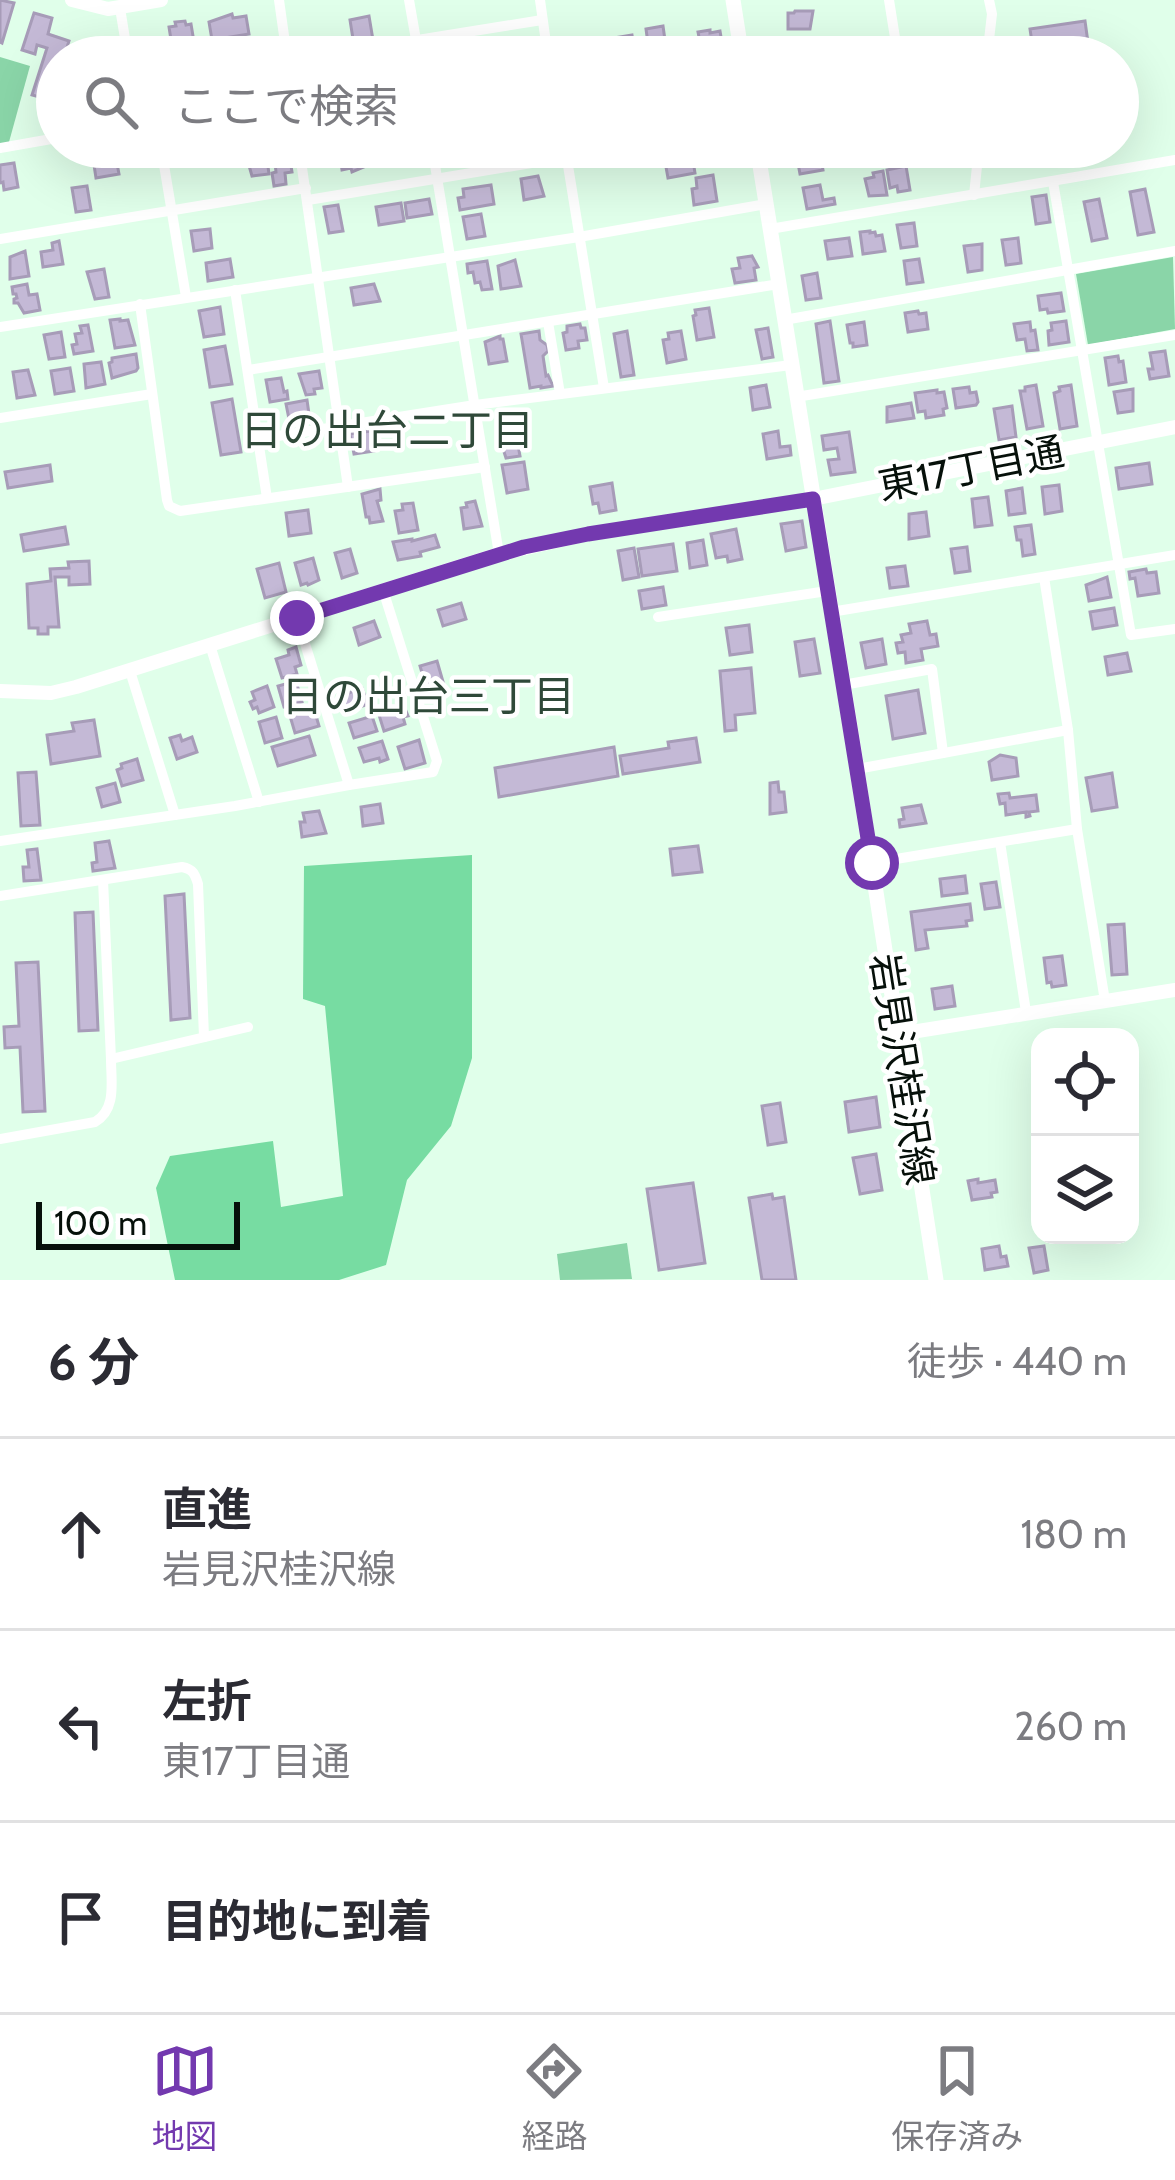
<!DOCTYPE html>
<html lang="ja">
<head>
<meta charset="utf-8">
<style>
	:root { --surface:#fff; --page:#f7f7f7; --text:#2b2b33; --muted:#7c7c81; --line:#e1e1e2; --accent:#7339af }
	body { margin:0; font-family:Cabin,"Noto Sans JP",sans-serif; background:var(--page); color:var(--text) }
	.controls { position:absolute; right:36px; bottom:36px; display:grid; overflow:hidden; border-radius:24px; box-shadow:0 12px 48px #0002 }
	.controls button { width:108px; height:108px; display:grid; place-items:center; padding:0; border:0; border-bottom:3px solid var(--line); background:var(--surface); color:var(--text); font:60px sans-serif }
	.scale { position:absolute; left:36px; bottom:30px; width:204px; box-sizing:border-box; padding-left:12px; border:6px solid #06100a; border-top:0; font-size:33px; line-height:42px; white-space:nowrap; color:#06100a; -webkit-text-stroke:9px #fff; paint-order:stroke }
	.stop { position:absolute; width:36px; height:36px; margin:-27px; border:9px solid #7339af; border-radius:50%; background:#fff }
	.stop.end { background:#7339af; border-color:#fff; box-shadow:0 3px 12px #0008 }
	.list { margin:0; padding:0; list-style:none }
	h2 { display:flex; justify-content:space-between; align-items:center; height:156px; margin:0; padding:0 48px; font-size:51px }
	h2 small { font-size:39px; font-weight:400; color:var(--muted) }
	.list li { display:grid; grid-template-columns:78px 1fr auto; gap:36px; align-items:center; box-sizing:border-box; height:192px; padding:0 48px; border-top:3px solid var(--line) }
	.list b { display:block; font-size:45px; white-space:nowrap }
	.list p { margin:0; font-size:39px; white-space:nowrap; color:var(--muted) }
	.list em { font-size:39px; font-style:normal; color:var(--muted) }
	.icon { flex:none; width:66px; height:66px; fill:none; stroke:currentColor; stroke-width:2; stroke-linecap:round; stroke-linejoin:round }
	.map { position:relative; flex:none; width:1175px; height:1280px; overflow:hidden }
	.search { position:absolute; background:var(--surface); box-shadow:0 12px 48px #0002; left:36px; right:36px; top:36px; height:132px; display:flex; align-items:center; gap:30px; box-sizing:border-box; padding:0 42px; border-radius:66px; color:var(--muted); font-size:45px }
	.sheet { height:732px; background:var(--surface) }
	nav { display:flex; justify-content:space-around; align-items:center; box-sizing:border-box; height:168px; border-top:3px solid var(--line); background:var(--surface); font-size:33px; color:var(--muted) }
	nav a { display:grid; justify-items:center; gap:6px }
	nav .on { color:var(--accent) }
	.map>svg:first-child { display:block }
	.green { fill:#8ad5a8 }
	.forest { fill:#77dca2 }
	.building { fill:#c4b9d6; stroke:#a79cb8; stroke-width:3 }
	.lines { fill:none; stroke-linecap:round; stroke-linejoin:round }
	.minor { stroke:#fff; stroke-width:10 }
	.tertiary { stroke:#fff; stroke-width:14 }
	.secondary { stroke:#fff; stroke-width:15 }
	.route { stroke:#7339af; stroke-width:15 }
	.labels { text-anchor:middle; stroke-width:9; stroke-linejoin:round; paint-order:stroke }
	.street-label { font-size:39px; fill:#06100a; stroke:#fff }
	.neighbourhood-label { font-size:42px; fill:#2f4939; stroke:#fff }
</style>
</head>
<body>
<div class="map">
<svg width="1175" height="1280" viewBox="0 0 1175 1280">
	<rect width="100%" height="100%" fill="#e0ffea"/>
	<!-- green -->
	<g class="green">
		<polygon points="0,57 30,66 9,142 0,144"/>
		<polygon points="1173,257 1175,329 1088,345 1076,274"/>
		<polygon points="627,1243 632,1279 560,1280 557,1254"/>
	</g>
	<!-- forest -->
	<polygon class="forest" points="472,855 472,1058 451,1126 407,1180 386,1265 339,1280 175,1280 156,1188 170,1156 273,1141 281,1207 343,1196 325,1006 303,999 304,866"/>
	<!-- building -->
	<g class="building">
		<polygon points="0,0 14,3 2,43 0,42"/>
		<polygon points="795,11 813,11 810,29 788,29 788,13 794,13"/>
		<polygon points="34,13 52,18 48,34 69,41 64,57 57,57 57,79 47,99 32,95 47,48 37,45 35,54 22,50"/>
		<polygon points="232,14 233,18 246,16 249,34 212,40 209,22"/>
		<polygon points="369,16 373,40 362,42 361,38 353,39 350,20"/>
		<polygon points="185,21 186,25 191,24 194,42 172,46 169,27 176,26 175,22"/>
		<polygon points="1085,21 1090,57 1064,57 1063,52 1034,56 1030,29"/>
		<polygon points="663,26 667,54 657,56 656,50 649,51 646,29"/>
		<polygon points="710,30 710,33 720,31 723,49 702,52 698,32"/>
		<polygon points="632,35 635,53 587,57 584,43"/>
		<polygon points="280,147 288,147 292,172 285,173 286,184 274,186 272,173 276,172 274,153 281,152"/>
		<polygon points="346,147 363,147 366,166 352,172 351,168 342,170 340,156 343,155 342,149"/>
		<polygon points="795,147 819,147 823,170 800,174"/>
		<polygon points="691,148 695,173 668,178 664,156"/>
		<polygon points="266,152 269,174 252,176 246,155"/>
		<polygon points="116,158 119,174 96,178 94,165 99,165 98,161"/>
		<polygon points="14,163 18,187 4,190 3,182 0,183 0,165"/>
		<polygon points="906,166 910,190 898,192 897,186 890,188 887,170"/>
		<polygon points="883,171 887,195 869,196 865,179 874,177 873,173"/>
		<polygon points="713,175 717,201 694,205 692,189 697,188 696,178"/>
		<polygon points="538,176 544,196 524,200 521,179"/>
		<polygon points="491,185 494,204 460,210 458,198 464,197 463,189"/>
		<polygon points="820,185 823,200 834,198 835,204 807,209 803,188"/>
		<polygon points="87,186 91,210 76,212 72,188"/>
		<polygon points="1145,189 1154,232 1138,235 1130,192"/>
		<polygon points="1046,195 1050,222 1036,224 1032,197"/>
		<polygon points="429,199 432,214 407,218 405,203"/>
		<polygon points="1099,199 1107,238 1092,241 1084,202"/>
		<polygon points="401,203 404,221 379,225 376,207"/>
		<polygon points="338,205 343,231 329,233 324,207"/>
		<polygon points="481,214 485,236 467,239 463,217"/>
		<polygon points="914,223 917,246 901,248 897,225"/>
		<polygon points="210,229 212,248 194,251 191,231"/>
		<polygon points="870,231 870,233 875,232 876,236 882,235 885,251 863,254 860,232"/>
		<polygon points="849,238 852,256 828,259 825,241"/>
		<polygon points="1018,238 1021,263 1006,265 1002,240"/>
		<polygon points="59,241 63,264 43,267 41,252 53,250 52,243"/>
		<polygon points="982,244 982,270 968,272 964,246"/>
		<polygon points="25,251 29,276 10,279 10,257"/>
		<polygon points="752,256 758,267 754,268 756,280 735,283 732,269 740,268 738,258"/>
		<polygon points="230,259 233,277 208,281 206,263"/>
		<polygon points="919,259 923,282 907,284 904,261"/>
		<polygon points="515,260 521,286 501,289 498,266"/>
		<polygon points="487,261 492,289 482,290 480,282 475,283 473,272 468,273 467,264"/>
		<polygon points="104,269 109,297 95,299 87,272"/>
		<polygon points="817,273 821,298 806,300 802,276"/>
		<polygon points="27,284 29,295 37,294 40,310 24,313 18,303 14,303 14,299 17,298 16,294 13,294 12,287"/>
		<polygon points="374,284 380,301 354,305 351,288"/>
		<polygon points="1061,293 1064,311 1048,313 1047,309 1040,310 1038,296"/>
		<polygon points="220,307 224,334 204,337 199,311"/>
		<polygon points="709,308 714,337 697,340 693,316 696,315 695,310"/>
		<polygon points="918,311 919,314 926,313 928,329 908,332 905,313"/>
		<polygon points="120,319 120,321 128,320 135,345 115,348 110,320"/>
		<polygon points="830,321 839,381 824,383 816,324"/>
		<polygon points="1066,321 1069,342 1049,345 1048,331 1052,330 1051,323"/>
		<polygon points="864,322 867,345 853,347 853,343 850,343 847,325"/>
		<polygon points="1030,322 1031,331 1035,330 1038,350 1027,351 1025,339 1017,340 1014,324"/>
		<polygon points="580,324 581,328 585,328 587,340 578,341 579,348 566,350 563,333 567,332 567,326"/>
		<polygon points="88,325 93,351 74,354 72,345 77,344 75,334 82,333 80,326"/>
		<polygon points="768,328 773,357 762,359 756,330"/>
		<polygon points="539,331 540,340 547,345 548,351 543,356 546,376 548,375 553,386 541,388 541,386 530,388 521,334"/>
		<polygon points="627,331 634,375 621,377 614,334"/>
		<polygon points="681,331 686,359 667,363 663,340 669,339 668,333"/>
		<polygon points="61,332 65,357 49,359 44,335"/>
		<polygon points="500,336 500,339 503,339 507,361 489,364 485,342"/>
		<polygon points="225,346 232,384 210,387 204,350"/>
		<polygon points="1165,351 1169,376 1150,379 1148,369 1153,369 1150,353"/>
		<polygon points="136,354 138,368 136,371 112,378 109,363 112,362 112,358"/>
		<polygon points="1118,356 1119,362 1123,361 1126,382 1109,385 1105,358"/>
		<polygon points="101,362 105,384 86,388 84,364"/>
		<polygon points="70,368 74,391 55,394 51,371"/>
		<polygon points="28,370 35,395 17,398 13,372"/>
		<polygon points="319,371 322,388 314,389 315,394 306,395 299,374"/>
		<polygon points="281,378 284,392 287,391 288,399 270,402 266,380"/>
		<polygon points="766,385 770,407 753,410 750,388"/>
		<polygon points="1036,385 1043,426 1027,429 1020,391 1025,391 1025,387"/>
		<polygon points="1071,385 1077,426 1060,429 1054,393 1060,391 1059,387"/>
		<polygon points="969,387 970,393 976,392 978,402 976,405 956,408 953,389"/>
		<polygon points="1133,389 1133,411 1118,413 1114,392"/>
		<polygon points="937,390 937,393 944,392 947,408 943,409 944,415 926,418 925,411 918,412 915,393"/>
		<polygon points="232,399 241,452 221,455 212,403"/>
		<polygon points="307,400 310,421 290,424 286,404"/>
		<polygon points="911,403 914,418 887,422 887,407"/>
		<polygon points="1012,406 1016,437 999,440 994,409"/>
		<polygon points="515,424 516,430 519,430 522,444 518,445 520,456 506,458 498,433 501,433 500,426"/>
		<polygon points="371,431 374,451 354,454 350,434"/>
		<polygon points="778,431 780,447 790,446 791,455 767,459 763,434"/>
		<polygon points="849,432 855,472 831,475 828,460 839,459 837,448 824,450 822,436"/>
		<polygon points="524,462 528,489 507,493 502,465"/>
		<polygon points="1149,463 1152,484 1119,489 1116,468"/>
		<polygon points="50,465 52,481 8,488 5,472"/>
		<polygon points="612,483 616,510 600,513 598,503 593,504 590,487"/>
		<polygon points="1059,485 1062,511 1045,514 1042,487"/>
		<polygon points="1022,488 1025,513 1009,515 1006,491"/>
		<polygon points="380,489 381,500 377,501 383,521 370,523 369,517 366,517 362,494"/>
		<polygon points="988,497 992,525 975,527 972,499"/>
		<polygon points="475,501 482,526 464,529 461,508 467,507 466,503"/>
		<polygon points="413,503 418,530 399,533 395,511 403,510 402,504"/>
		<polygon points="308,510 311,533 289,536 286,513"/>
		<polygon points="926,512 929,536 909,539 909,514"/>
		<polygon points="802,521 806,547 786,551 781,524"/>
		<polygon points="1031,525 1035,554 1023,556 1021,540 1017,540 1015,527"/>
		<polygon points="65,527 68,544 24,551 21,535"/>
		<polygon points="736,529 742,559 728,562 727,556 716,558 711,534"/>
		<polygon points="435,535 439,547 420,552 421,556 398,560 393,542 412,539 412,541"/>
		<polygon points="703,540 707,565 690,568 687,543"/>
		<polygon points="673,544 677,571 642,576 638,549"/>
		<polygon points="967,547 970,571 955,573 951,549"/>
		<polygon points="634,548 639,577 623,580 618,551"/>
		<polygon points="350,549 357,573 342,578 335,553"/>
		<polygon points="313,558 319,580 308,585 307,583 301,585 295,563"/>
		<polygon points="89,561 90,584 69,585 69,577 55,577 59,627 48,627 48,634 38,634 38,628 29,628 27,584 51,581 50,569 69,568 68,562"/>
		<polygon points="279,563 286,592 265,598 257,569"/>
		<polygon points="905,566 908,586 890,588 887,568"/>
		<polygon points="1146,569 1147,573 1156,572 1159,593 1138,596 1135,578 1130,579 1129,572"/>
		<polygon points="1107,577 1111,597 1089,601 1086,585"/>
		<polygon points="663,587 666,605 642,609 639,591"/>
		<polygon points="461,603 466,619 443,626 438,610"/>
		<polygon points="1114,608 1117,625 1093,629 1090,612"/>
		<polygon points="374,621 380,637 359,645 354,628"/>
		<polygon points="927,621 930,635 936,634 938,646 921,649 923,660 906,663 905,652 898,653 896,643 903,642 901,635 911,633 909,624"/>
		<polygon points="749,625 752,652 730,655 726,628"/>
		<polygon points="814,639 820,673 800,676 795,642"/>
		<polygon points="882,639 886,664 866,668 861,643"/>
		<polygon points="296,647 301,665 295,667 297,674 282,678 276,659 289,655 288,650"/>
		<polygon points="1127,653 1131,671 1108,675 1105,657"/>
		<polygon points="437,661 446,692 429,697 420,666"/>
		<polygon points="751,668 755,713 735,715 736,730 725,731 720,671"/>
		<polygon points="296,681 302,702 284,707 278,686"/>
		<polygon points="267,686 274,707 259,713 257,707 253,709 250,702 255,700 252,692"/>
		<polygon points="362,688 368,704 343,713 338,697"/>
		<polygon points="918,690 925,733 893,739 886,696"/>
		<polygon points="400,707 402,712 406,711 408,716 403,717 405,724 384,731 379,715"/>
		<polygon points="314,709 319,726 295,733 290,716"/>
		<polygon points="372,716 377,731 354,738 349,723"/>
		<polygon points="276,717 282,738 265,743 259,722"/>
		<polygon points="94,720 100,756 51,764 47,735 74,731 72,723"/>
		<polygon points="180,735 182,741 192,737 197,752 177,759 170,738"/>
		<polygon points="309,736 315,755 278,766 272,747"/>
		<polygon points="696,738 700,762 623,774 620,756 669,748 668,742"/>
		<polygon points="419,740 425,763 405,769 398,747"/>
		<polygon points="382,741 388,759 380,762 379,758 364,762 359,748"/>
		<polygon points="614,747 618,776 499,797 495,768"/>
		<polygon points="1000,755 1016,758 1018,776 992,780 989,762"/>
		<polygon points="137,759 143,780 122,786 117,770 122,768 121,764"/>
		<polygon points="36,772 40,825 21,826 18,773"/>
		<polygon points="1112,773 1117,807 1092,811 1086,778"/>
		<polygon points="778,782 779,792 784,792 786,812 770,814 770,783"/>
		<polygon points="115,783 120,802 102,807 97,788"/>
		<polygon points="1009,793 1010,798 1036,795 1038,811 1029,812 1030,816 1026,817 1026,812 1006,815 1005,803 1000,804 998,794"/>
		<polygon points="380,804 383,823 363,826 361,807"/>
		<polygon points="921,805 926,823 900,827 899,820 904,819 902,808"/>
		<polygon points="319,811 326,833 302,837 300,822 305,822 303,813"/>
		<polygon points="109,841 115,868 93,871 92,863 97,862 95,843"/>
		<polygon points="698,846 702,872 673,875 670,849"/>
		<polygon points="37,849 41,880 24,881 23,867 29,867 27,850"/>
		<polygon points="965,876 967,893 942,896 940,879"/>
		<polygon points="996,882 1000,907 985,909 981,884"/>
		<polygon points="184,894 190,1018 171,1020 165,896"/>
		<polygon points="970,904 972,920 966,921 967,926 925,930 928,948 916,950 911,912"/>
		<polygon points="93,912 98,1030 79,1031 75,913"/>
		<polygon points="1124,924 1127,974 1112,975 1108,925"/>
		<polygon points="1062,956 1066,985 1052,987 1051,982 1047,983 1044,958"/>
		<polygon points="38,962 45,1111 23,1112 20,1047 5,1048 4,1027 19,1026 16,963"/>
		<polygon points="952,986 955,1006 935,1009 932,989"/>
		<polygon points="876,1097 880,1127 849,1132 845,1102"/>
		<polygon points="780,1103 786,1142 768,1145 762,1106"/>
		<polygon points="876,1154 882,1190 860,1194 853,1158"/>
		<polygon points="978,1179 978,1183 995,1180 997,1192 991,1193 992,1197 972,1200 968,1181"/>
		<polygon points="693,1183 705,1263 659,1270 647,1189"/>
		<polygon points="772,1194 773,1199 784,1197 796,1280 762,1280 749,1198"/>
		<polygon points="999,1246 1001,1257 1006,1256 1008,1266 985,1270 982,1249"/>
		<polygon points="1044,1246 1048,1270 1034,1273 1029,1248"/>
	</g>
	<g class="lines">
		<!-- minor -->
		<g class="minor">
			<polyline points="279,0 287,57"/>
			<polyline points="409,0 419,57"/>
			<polyline points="540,0 548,57"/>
			<polyline points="889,0 896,44"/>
			<polyline points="120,8 128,57"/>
			<polyline points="740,42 989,46"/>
			<polyline points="312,57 542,20"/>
			<polyline points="987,57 992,14 989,0"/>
			<polyline points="161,147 186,297"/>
			<polyline points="299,147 348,487"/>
			<polyline points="432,147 499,554"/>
			<polyline points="565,147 604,388"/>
			<polyline points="0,148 57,138"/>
			<polyline points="1053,182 1131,635 1175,629"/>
			<polyline points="974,195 979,147"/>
			<polyline points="308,200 628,147"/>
			<polyline points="770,229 1175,160"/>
			<polyline points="0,239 306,188"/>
			<polyline points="235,290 267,498"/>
			<polyline points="140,304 167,500 169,506 180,511 485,467"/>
			<polyline points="784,320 1175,251"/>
			<polyline points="548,322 560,394"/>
			<polyline points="0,327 579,237 766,204"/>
			<polyline points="248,370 779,284"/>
			<polyline points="796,397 1175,335"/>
			<polyline points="0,418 152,394"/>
			<polyline points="259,439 475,405 791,365"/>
			<polyline points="1044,577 1068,730 1077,829 1105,1001"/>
			<polyline points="831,612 1175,555"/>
			<polyline points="658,617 827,591"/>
			<polyline points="297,618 349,785 433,772 437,761 383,590"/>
			<polyline points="210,645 259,802"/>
			<polyline points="130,671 175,815"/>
			<polyline points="843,685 932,669 943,753"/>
			<polyline points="857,769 1068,730"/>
			<polyline points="0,841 235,806 349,785"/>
			<polyline points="1000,842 1026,1012"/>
			<polyline points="872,863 1077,829"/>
			<polyline points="103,880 111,1059"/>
			<path d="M0,896L182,867C193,869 195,874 198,884L204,1037"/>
			<path d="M0,1139L95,1122C117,1109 111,1082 111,1059L248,1027"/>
		</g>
		<!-- tertiary -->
		<g class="tertiary">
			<polyline points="72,0 108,9 161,0"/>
			<polyline points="0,691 51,693 76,687 499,554 588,534 813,499 1175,427"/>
			<polyline points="899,1034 1175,990"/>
		</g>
		<!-- secondary -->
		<g class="secondary">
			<polyline points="733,0 742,57"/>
			<polyline points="757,147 857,769 936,1280"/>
		</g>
	</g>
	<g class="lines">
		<!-- route -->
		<polyline class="route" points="297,618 524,547 588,534 813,499 872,863"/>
	</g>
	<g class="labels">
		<!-- street labels -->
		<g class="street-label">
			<text transform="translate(971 468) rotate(-11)" y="14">東17丁目通</text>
			<text transform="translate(903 1069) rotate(81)" y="14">岩見沢桂沢線</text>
		</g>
		<!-- neighbourhood labels -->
		<g class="neighbourhood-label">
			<text x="387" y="445">日の出台二丁目</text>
			<text x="428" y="711">日の出台三丁目</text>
		</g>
	</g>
</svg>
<div class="controls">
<button><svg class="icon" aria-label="locate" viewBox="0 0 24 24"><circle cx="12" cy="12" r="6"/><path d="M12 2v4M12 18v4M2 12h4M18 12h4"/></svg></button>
<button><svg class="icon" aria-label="layers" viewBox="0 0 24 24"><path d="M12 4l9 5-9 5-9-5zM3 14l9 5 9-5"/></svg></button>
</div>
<div class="scale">100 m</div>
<div class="stop" style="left:872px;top:863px"></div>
<div class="stop end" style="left:297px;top:618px"></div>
<div class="search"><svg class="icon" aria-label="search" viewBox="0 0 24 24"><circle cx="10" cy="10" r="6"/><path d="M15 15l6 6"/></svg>ここで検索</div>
</div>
<section class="sheet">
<h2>6 分<small>徒歩 · 440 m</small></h2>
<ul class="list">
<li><svg class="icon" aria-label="ahead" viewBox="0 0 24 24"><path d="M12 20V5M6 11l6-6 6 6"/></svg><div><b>直進</b><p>岩見沢桂沢線</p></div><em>180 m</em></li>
<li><svg class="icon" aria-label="left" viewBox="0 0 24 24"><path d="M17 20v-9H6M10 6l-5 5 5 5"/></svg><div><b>左折</b><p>東17丁目通</p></div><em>260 m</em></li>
<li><svg class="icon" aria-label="arrive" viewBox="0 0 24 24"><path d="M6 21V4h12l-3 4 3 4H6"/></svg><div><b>目的地に到着</b></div></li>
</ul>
</section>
<nav>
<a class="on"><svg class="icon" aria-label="map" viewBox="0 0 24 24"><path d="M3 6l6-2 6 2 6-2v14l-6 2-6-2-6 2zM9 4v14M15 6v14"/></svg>地図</a>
<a><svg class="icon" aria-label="directions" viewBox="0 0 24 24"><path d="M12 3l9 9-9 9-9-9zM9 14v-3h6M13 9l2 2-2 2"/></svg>経路</a>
<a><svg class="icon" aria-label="saved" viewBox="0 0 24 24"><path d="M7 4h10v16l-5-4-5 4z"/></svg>保存済み</a>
</nav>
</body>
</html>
